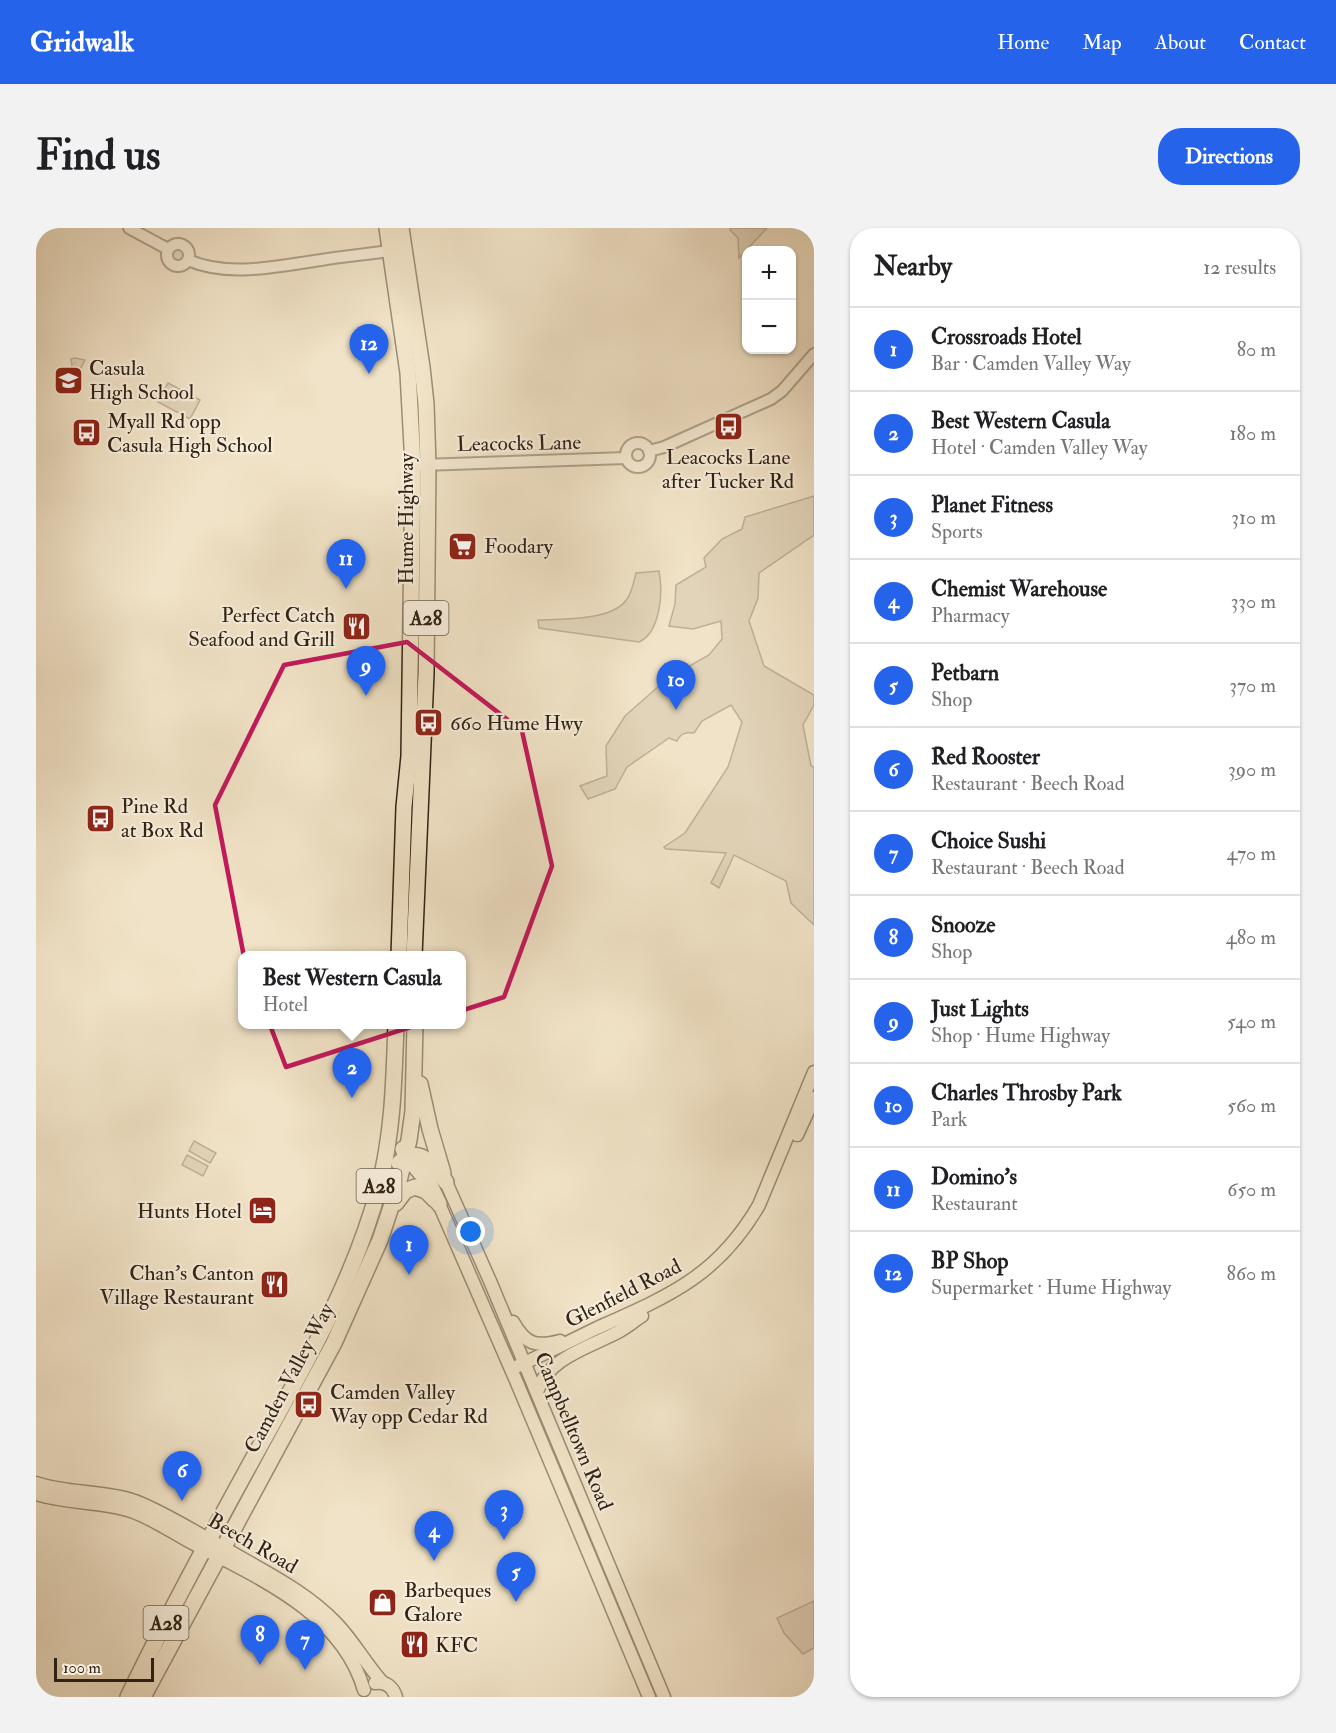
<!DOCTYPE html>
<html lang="en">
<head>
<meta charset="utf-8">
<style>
	:root { --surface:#fff; --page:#f2f2f2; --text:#202124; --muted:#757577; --line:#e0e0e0; --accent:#2563eb }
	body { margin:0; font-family:"IM FELL Double Pica",serif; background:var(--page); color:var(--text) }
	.controls { position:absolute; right:18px; top:18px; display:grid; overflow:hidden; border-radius:12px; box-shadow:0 2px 4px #0004 }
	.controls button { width:54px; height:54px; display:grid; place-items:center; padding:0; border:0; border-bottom:2px solid var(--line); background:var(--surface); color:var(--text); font:30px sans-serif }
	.scale { position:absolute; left:18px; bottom:15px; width:100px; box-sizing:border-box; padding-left:6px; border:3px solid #312215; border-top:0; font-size:16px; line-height:21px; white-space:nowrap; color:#312215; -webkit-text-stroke:4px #f6eddb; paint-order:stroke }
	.you { position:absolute; left:435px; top:1004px; width:21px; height:21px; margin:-15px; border:4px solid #fff; border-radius:50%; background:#1a73e8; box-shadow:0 0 0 9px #1a73e833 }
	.badge { display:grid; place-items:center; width:39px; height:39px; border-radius:50%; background:var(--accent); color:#fff; font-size:20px; font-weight:700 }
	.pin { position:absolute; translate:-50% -50px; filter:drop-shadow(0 2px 3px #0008) }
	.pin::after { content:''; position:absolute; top:32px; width:21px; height:18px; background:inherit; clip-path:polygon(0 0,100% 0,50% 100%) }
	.popup { position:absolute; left:202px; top:723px; width:228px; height:78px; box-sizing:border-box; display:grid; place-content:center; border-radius:12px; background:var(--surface); filter:drop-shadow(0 2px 4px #0005); font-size:20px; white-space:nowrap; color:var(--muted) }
	.popup b { font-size:22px; color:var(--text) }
	.popup::after { content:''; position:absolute; left:50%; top:100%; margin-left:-12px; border:12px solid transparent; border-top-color:var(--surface) }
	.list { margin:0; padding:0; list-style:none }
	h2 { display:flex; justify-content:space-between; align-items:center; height:78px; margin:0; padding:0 24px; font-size:26px }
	h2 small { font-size:20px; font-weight:400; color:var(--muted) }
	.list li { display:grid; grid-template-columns:39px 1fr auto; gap:18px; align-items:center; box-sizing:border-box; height:84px; padding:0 24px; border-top:2px solid var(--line) }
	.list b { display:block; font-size:22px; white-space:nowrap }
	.list p { margin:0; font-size:20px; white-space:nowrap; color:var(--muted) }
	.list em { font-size:20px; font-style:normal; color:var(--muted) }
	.map { position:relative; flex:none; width:778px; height:1469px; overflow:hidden; border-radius:24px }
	header { display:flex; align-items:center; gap:36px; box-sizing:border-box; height:84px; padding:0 30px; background:var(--accent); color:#fff }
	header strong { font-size:28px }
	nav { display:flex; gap:33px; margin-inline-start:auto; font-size:21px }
	.intro { display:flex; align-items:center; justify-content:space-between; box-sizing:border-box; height:144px; padding:0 36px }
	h1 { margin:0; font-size:42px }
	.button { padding:15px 27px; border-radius:24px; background:var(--accent); color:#fff; font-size:21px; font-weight:700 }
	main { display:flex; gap:36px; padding:0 36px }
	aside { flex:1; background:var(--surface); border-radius:24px; box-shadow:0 2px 4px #0004 }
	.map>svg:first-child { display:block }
	.grass { fill:url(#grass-dots); stroke:#80725f; stroke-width:1.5 }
	.park { fill:#d0c2a9; stroke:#80725f; stroke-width:1.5 }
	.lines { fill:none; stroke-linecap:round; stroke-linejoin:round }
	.minor-casing { stroke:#615242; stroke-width:14 }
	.major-casing { stroke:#312215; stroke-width:15 }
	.highway-casing { stroke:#312215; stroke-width:18 }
	.minor { stroke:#f6eddb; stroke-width:10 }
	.major { stroke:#f1e3c7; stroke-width:12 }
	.highway { stroke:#f1e3c7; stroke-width:15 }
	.marked { fill:none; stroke:#c2185b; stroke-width:4.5; stroke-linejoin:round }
	.labels { text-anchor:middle; stroke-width:4.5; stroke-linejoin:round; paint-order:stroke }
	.shield { fill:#f6eddb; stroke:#6c5f50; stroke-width:1.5 }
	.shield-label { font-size:20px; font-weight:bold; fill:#312215 }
	.poi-label { font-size:21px; fill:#312215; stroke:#f6eddb; text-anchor:start }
	.street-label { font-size:21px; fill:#312215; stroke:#f6eddb }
</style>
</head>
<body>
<header>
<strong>Gridwalk</strong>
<nav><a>Home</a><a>Map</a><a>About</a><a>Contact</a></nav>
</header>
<div class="intro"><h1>Find us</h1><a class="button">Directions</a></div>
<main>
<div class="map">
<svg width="778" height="1469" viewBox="0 0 778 1469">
	<defs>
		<pattern id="grass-dots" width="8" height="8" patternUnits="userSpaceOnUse" patternTransform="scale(1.5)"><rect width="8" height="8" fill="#d0c2a9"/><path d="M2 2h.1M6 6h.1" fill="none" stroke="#b3a691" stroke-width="1.8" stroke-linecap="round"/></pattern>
	</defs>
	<rect width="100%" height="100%" fill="#f1e3c7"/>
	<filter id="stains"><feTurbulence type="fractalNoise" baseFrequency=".00333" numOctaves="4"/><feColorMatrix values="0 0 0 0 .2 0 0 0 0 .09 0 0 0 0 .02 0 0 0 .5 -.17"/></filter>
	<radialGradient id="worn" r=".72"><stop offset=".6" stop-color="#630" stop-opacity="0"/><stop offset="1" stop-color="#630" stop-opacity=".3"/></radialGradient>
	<!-- grass -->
	<g class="grass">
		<circle cx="142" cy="27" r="8"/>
		<polygon points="39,130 49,132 40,149 32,146 36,137 35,131"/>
	</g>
	<!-- park -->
	<g class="park">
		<polygon points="695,0 731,0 703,30 702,10 694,2"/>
		<polygon points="132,155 164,172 154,191 122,174"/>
		<path d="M778,268V307L723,345L722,370L713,393L728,438L778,467V477L767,497L775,538L778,539V697L755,675L750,653L698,627L683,660L675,655L690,625L630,621L628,619L649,605L692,539L706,494L695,477L666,493L658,505C650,504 645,505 641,513L633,510L591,539L579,561L552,571L544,558L571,548L570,518L589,488L632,450L673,427L686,411L685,393L657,401L633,398L639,376L640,357L670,339L668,330L686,311L706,301L709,289Z"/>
		<path d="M623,343C627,363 625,404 603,414L503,400L502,392C525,391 577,393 591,371C596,364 598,353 600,345Z"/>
		<polygon points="158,913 180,925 174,935 153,923"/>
		<polygon points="151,927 172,938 167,948 146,937"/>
		<polygon points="778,1373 778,1420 767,1426 748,1405 741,1390"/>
	</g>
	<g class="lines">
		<defs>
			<g id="minor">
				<polyline points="93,0 132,21"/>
				<circle cx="142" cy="27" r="11"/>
				<path d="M152,32C193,50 242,38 285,32C309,28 334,26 359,22"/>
				<circle cx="602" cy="227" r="12"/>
				<polyline points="613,223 628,219 735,171 746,163 778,126"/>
				<polyline points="386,237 590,230"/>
			</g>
			<g id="major">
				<polyline points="761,907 778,870"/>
				<polyline points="410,954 454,1053 628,1469"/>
				<polyline points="403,976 481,1155 613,1469"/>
				<path d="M477,1094C490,1117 500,1119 524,1113"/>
				<path d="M482,1138C508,1126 535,1113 561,1100C633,1068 682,1048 723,977L778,844"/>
				<path d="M501,1164C511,1130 554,1119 582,1104C591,1099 598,1093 606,1088"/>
				<path d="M0,1255C32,1266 67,1262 99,1273C130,1285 159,1304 188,1320C227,1343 270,1363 301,1396C318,1414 330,1436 346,1454"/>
				<path d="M0,1266C31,1276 64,1273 95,1283C118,1291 138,1306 160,1317C225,1351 306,1386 328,1462"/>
				<path d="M339,1455C350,1453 357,1459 360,1469"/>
			</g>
			<g id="highway">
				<polyline points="351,0 372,145 377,237 373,528 368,579 363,728"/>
				<polyline points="365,0 386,139 390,176 392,237 390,445 378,728"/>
				<polyline points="384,856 394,901 407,945"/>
				<polyline points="367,921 371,929 393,955 403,976"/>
				<path d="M363,935C384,916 398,938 410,954"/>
				<polyline points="360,975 369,963 379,959 390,963 399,972"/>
				<path d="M92,1469C128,1394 168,1320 208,1247C259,1154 315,1063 343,959C357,905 358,852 360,796"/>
				<polyline points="107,1469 298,1115 344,1012 361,961 373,912 377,883 379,796"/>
			</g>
		</defs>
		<!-- minor casing -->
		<use href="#minor" class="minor-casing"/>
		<!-- major casing -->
		<use href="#major" class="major-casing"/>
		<!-- highway casing -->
		<use href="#highway" class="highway-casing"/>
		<!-- minor -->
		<use href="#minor" class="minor"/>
		<!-- major -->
		<use href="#major" class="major"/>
		<!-- highway -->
		<use href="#highway" class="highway"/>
	</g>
	<!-- marked area -->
	<path d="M0 0H778V1469H0ZM371,414L486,503L516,638L468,769L250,839L208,729L179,577L248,437Z" fill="#f1e3c7" fill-opacity=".55" fill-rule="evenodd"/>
	<path class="marked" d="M371,414L486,503L516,638L468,769L250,839L208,729L179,577L248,437Z"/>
	<!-- icons -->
	<defs>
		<symbol id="school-square" viewBox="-11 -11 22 22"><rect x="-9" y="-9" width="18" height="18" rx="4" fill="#8f2418" stroke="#f6eddb"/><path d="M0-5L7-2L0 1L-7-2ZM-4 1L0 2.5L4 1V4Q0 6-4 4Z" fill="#fff"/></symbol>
		<symbol id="bus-square" viewBox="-11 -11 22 22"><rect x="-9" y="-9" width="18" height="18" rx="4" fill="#8f2418" stroke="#f6eddb"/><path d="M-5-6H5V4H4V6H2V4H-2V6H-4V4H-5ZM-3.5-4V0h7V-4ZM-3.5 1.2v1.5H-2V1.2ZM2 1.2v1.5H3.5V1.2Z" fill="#fff"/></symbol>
		<symbol id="supermarket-square" viewBox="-11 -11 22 22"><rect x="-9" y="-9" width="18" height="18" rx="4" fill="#8f2418" stroke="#f6eddb"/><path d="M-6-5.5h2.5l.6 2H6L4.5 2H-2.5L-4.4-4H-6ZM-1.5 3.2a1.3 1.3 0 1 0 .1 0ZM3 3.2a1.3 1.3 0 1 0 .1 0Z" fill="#fff"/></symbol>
		<symbol id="restaurant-square" viewBox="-11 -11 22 22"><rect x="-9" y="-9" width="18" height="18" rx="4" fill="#8f2418" stroke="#f6eddb"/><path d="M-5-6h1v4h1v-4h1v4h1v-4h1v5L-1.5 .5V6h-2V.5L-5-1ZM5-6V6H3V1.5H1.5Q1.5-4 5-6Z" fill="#fff"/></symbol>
		<symbol id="hotel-square" viewBox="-11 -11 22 22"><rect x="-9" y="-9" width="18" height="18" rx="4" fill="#8f2418" stroke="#f6eddb"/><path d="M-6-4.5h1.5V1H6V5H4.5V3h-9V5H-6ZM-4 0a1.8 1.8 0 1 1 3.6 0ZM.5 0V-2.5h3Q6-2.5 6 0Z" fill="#fff"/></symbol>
		<symbol id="shop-square" viewBox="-11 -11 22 22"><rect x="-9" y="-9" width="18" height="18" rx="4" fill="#8f2418" stroke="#f6eddb"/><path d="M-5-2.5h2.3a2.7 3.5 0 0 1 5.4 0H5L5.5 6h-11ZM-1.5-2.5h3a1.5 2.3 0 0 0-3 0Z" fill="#fff"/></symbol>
	</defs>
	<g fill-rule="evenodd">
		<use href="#school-square" x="16" y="136" width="33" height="33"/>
		<use href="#bus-square" x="676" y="182" width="33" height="33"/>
		<use href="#bus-square" x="34" y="188" width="33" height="33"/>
		<use href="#supermarket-square" x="410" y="302" width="33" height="33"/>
		<use href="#restaurant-square" x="304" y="382" width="33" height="33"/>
		<use href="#bus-square" x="376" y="478" width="33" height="33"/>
		<use href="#bus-square" x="48" y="574" width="33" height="33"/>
		<use href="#hotel-square" x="210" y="966" width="33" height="33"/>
		<use href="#restaurant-square" x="222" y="1040" width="33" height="33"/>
		<use href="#bus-square" x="256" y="1160" width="33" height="33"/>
		<use href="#shop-square" x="330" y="1358" width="33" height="33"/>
		<use href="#restaurant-square" x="362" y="1400" width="33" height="33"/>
	</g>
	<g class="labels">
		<!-- shield labels -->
		<g class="shield">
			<rect x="367.5" y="373" width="45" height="34" rx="4.5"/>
			<rect x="320.5" y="941" width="45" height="34" rx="4.5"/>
			<rect x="107.5" y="1378" width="45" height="34" rx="4.5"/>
		</g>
		<g class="shield-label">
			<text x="390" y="397">A28</text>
			<text x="343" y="965">A28</text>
			<text x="130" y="1402">A28</text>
		</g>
		<!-- poi labels -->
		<g class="poi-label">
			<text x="53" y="147">Casula<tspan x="53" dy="24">High School</tspan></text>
			<text x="71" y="200">Myall Rd opp<tspan x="71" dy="24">Casula High School</tspan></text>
			<text x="692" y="236" text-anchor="middle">Leacocks Lane<tspan x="692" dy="24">after Tucker Rd</tspan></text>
			<text x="448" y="325">Foodary</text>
			<text x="299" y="394" text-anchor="end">Perfect Catch<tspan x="299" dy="24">Seafood and Grill</tspan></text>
			<text x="414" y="502">660 Hume Hwy</text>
			<text x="85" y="585">Pine Rd<tspan x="85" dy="24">at Box Rd</tspan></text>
			<text x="206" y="990" text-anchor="end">Hunts Hotel</text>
			<text x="218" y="1052" text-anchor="end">Chan's Canton<tspan x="218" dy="24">Village Restaurant</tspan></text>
			<text x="294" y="1171">Camden Valley<tspan x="294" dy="24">Way opp Cedar Rd</tspan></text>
			<text x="368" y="1369">Barbeques<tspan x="368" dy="24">Galore</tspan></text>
			<text x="399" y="1424">KFC</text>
		</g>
		<!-- street labels -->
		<g class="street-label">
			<text transform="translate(483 215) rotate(-1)" y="7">Leacocks Lane</text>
			<text transform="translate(370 291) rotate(-90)" y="7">Hume Highway</text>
			<text transform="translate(587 1065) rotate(-27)" y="7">Glenfield Road</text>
			<text transform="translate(253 1150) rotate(-62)" y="7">Camden Valley Way</text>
			<text transform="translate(538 1203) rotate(67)" y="7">Campbelltown Road</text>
			<text transform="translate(217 1315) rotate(30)" y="7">Beech Road</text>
		</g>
	</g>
	<rect width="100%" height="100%" filter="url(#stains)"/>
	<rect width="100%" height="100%" fill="url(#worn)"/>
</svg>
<div class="controls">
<button>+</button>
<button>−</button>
</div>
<div class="scale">100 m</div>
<div class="you"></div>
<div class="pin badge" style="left:373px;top:1047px">1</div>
<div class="pin badge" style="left:316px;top:870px">2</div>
<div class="popup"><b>Best Western Casula</b>Hotel</div>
<div class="pin badge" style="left:468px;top:1312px">3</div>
<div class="pin badge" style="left:398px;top:1333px">4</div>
<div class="pin badge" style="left:480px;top:1374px">5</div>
<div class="pin badge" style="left:146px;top:1273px">6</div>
<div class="pin badge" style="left:269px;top:1442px">7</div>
<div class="pin badge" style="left:224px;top:1437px">8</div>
<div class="pin badge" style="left:330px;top:468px">9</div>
<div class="pin badge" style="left:640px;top:482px">10</div>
<div class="pin badge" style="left:310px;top:361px">11</div>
<div class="pin badge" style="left:333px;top:146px">12</div>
</div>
<aside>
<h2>Nearby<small>12 results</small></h2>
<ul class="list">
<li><span class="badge">1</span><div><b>Crossroads Hotel</b><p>Bar · Camden Valley Way</p></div><em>80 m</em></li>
<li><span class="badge">2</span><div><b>Best Western Casula</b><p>Hotel · Camden Valley Way</p></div><em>180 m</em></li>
<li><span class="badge">3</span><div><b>Planet Fitness</b><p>Sports</p></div><em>310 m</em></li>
<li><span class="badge">4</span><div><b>Chemist Warehouse</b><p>Pharmacy</p></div><em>330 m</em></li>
<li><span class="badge">5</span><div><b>Petbarn</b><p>Shop</p></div><em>370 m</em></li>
<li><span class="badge">6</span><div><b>Red Rooster</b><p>Restaurant · Beech Road</p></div><em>390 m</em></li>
<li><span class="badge">7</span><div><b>Choice Sushi</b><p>Restaurant · Beech Road</p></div><em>470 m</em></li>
<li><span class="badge">8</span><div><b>Snooze</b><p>Shop</p></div><em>480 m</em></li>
<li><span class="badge">9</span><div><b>Just Lights</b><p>Shop · Hume Highway</p></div><em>540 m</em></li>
<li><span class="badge">10</span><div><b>Charles Throsby Park</b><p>Park</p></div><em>560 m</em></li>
<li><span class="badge">11</span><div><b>Domino's</b><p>Restaurant</p></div><em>650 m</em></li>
<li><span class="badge">12</span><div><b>BP Shop</b><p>Supermarket · Hume Highway</p></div><em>860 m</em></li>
</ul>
</aside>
</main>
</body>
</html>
